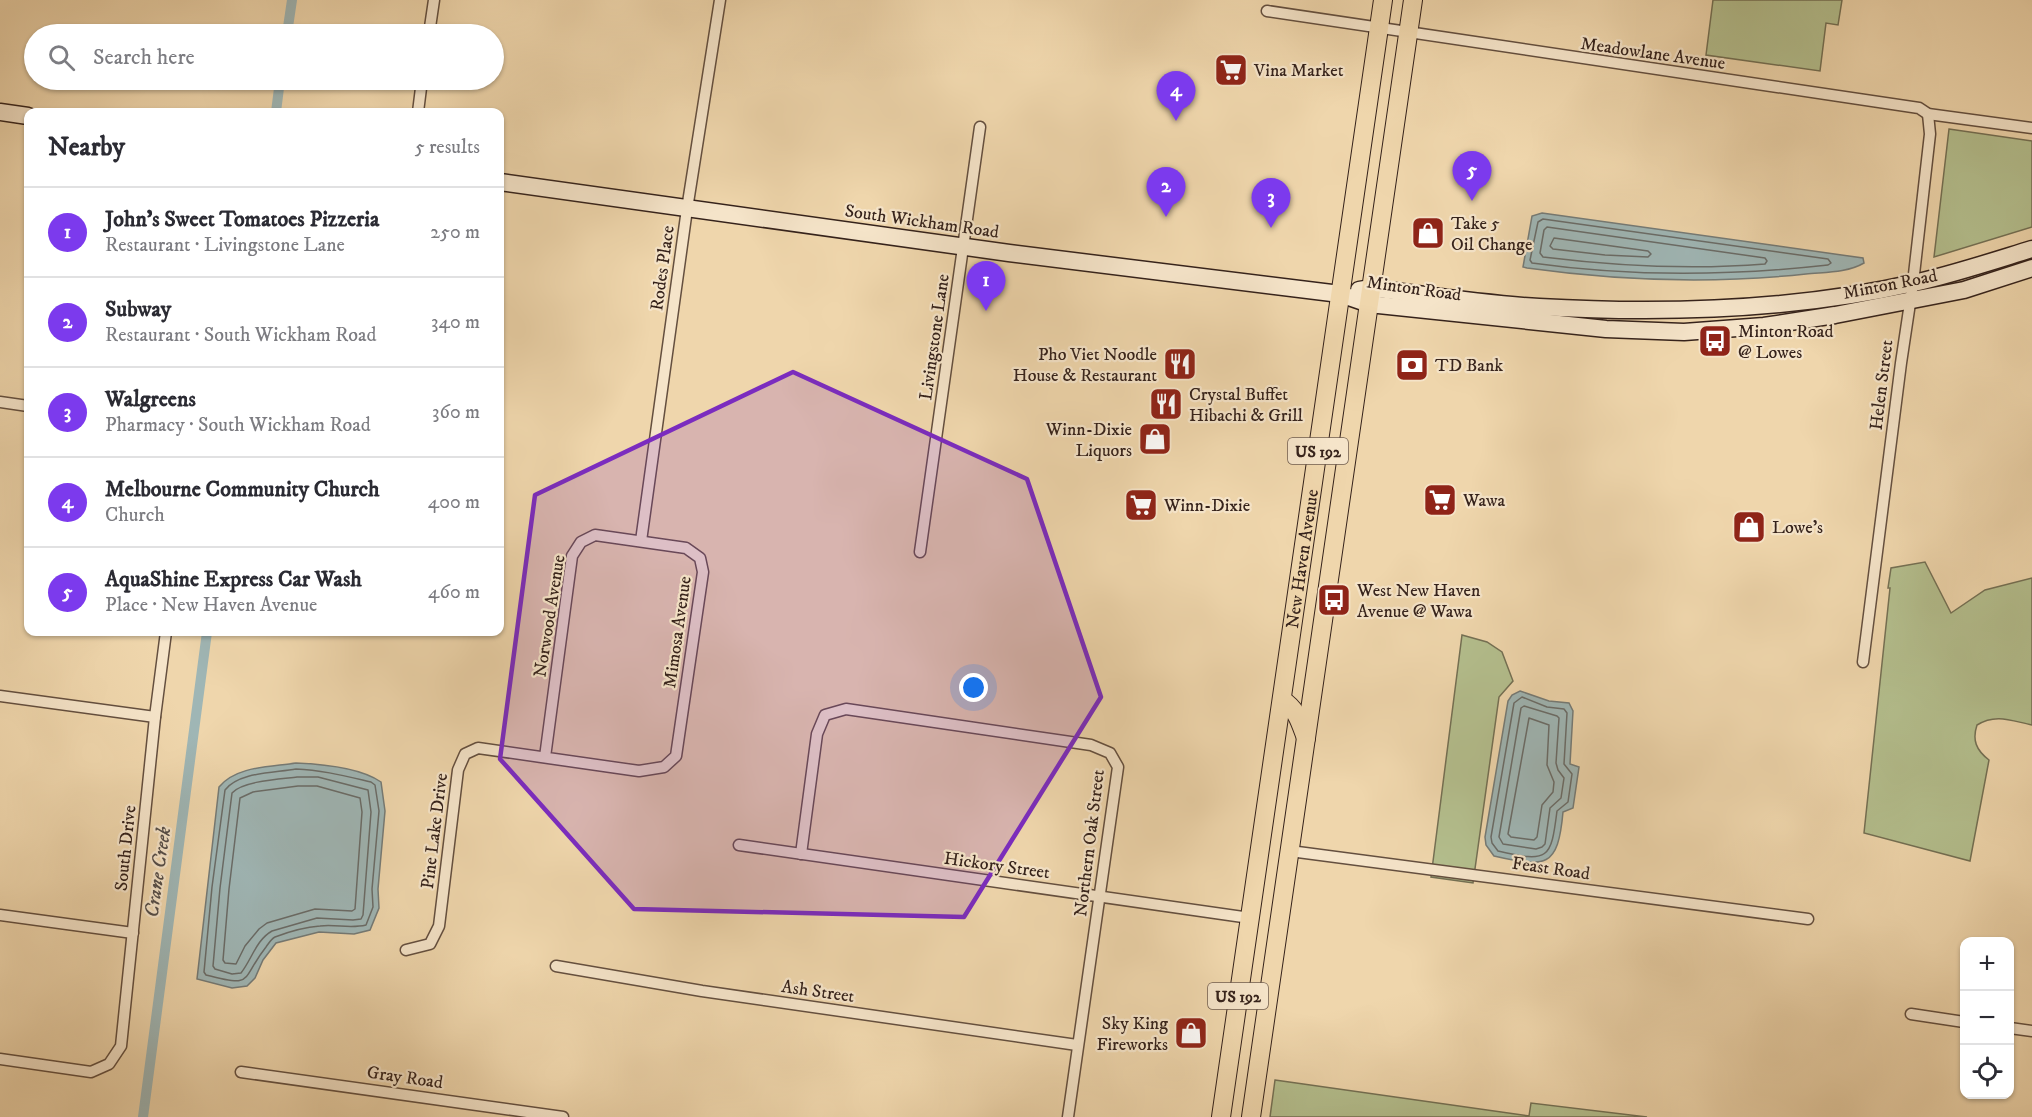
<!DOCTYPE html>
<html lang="en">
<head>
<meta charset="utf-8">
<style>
	:root { --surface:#fff; --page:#f2f2f3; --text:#2b2b33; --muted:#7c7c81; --line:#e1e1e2; --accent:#7c3aed }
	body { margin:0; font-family:"IM FELL DW Pica",serif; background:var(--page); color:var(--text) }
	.controls { position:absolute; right:18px; bottom:18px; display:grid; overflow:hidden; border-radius:12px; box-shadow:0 2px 4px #0004 }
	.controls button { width:54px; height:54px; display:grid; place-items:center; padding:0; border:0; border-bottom:2px solid var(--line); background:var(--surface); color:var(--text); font:30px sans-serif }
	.you { position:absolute; left:974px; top:688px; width:21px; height:21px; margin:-15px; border:4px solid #fff; border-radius:50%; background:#1a73e8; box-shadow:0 0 0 9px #1a73e833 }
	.badge { display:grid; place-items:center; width:39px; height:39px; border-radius:50%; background:var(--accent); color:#fff; font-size:20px; font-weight:700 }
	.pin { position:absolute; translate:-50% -50px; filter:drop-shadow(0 2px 3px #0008) }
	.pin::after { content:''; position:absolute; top:32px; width:21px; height:18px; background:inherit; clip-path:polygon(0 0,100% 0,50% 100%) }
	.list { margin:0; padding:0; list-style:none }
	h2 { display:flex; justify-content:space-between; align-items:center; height:78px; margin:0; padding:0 24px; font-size:26px }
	h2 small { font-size:20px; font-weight:400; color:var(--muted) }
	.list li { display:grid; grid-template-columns:39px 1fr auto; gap:18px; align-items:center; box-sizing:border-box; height:90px; padding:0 24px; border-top:2px solid var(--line) }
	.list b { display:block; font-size:22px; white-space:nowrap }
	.list p { margin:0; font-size:20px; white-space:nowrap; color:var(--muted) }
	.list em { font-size:20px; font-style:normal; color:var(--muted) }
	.icon { flex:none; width:33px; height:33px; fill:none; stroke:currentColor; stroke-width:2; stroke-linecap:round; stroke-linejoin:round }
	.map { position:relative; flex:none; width:2032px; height:1117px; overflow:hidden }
	.search { position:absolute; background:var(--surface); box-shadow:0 2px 4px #0004; left:24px; top:24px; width:480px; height:66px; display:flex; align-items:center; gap:15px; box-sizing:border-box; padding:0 21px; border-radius:33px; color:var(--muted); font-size:22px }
	.panel { position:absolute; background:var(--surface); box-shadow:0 2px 4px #0004; left:24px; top:108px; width:480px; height:528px; border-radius:12px }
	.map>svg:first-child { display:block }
	.green { fill:#b4bf8e; stroke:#747054; stroke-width:1.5 }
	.water { fill:#9fb6b5; stroke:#757b77; stroke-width:1.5 }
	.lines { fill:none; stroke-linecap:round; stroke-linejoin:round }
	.shore { stroke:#6a6c68; stroke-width:1.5 }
	.canal { stroke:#9fb6b5; stroke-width:10 }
	.street-casing { stroke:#644f3f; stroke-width:13 }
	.secondary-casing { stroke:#35221b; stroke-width:19 }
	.primary-casing { stroke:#35221b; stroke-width:20 }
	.street { stroke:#f5e4c9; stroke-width:10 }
	.secondary { stroke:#f5e4c9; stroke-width:16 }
	.primary { stroke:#efd6ac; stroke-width:18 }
	.marked { fill:#7b2cbf; fill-opacity:0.2; stroke:#7b2cbf; stroke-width:4.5; stroke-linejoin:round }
	.labels { text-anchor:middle; stroke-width:4.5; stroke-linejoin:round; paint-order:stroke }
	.shield { fill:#f5e4c9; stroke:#6f5c4f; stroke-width:1.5 }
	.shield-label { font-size:16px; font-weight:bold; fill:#35221b }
	.street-label { font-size:18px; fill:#35221b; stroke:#f5e4c9 }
	.poi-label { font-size:18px; fill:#35221b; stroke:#f5e4c9; text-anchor:start }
	.water-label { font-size:20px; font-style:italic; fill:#554e49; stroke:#f5e4c9 }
</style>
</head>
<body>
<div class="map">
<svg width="2032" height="1117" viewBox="0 0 2032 1117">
	<rect width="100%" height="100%" fill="#efd6ac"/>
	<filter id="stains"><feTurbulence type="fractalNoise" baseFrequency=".00333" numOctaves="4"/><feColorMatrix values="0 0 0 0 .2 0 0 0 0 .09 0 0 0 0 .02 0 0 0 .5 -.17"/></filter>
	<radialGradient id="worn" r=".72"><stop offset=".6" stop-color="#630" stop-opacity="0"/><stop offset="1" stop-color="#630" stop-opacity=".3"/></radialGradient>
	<!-- green -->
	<g class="green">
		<polygon points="1713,0 1842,0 1838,25 1826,23 1820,71 1706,55"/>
		<polygon points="1949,129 2032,141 2032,227 1934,257"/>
		<path d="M1925,562L1951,613L1985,590L2032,578V725C2012,721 1996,713 1977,725C1972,740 1976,750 1989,760L1970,861L1864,833L1890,588H1888L1891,568Z"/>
		<polygon points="1462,635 1487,642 1502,652 1513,681 1499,697 1473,883 1431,877"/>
		<polygon points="1275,1080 1529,1116 1531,1103 1647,1117 1270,1117"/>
	</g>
	<!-- water -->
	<g class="water">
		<path d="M1542,213L1863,258L1864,263C1847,273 1824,272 1806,274C1713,284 1620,281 1527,268L1523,267L1532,216Z"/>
		<path d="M1520,691L1549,701L1569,703L1573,711L1570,764L1579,767L1573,808L1563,812C1558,868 1546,868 1494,856L1486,845L1485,837L1508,701L1512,695Z"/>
		<path d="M296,763C320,764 361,768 381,782L385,811L378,889L379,908L370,930L354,934L319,932L276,943L263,960L255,978L247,986L232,988L197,979L219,787C236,766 270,767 296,763Z"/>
	</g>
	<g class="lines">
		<!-- shore -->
		<g class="shore">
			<path d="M1543,219L1828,259L1831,263L1828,265C1729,276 1631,277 1532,263L1530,260L1538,222Z"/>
			<path d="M1547,227L1765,258L1767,261L1765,264C1691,270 1616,266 1543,257L1540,253L1544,230Z"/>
			<polygon points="1554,238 1648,251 1651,254 1648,257 1605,255 1553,249 1550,246"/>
			<path d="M1522,697L1547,707L1564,709L1567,713L1564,764L1572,774L1568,802L1557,811C1551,859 1549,863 1498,851L1492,843L1491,837L1514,703Z"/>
			<polygon points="1524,706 1557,716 1559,718 1556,763 1558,770 1564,778 1561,798 1550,808 1545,844 1542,847 1536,849 1503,844 1499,837 1521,708"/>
			<polygon points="1529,718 1549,725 1547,765 1554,782 1553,792 1542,805 1537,837 1534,840 1511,837 1508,834"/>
			<path d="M296,769C322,770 345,776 371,782L375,785L379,811L372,889L373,907L366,925C350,929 336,924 320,926C306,927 288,932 275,937C271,939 269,943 266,947C240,980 255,988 206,975L204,972L212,887L225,790C239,772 274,773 296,769Z"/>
			<path d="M297,777H318L368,790L371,812L363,915L361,919L353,920L317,918L272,931C256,940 252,959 241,973L232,974L215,969L213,966L220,888L232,793C242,781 281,779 297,777Z"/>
			<polygon points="298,786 317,786 360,798 362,812 355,909 352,911 315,909 267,923 259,929 245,946 236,964 225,963 223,960 229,889 240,798 253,792"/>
		</g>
		<!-- canal -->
		<g class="canal">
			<polyline points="287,34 292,0"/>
			<polyline points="276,112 280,80"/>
			<polyline points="143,1117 207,632"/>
		</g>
		<defs>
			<g id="street">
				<polyline points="1267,11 1919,108 1928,114 2032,128"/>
				<polyline points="429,34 434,0"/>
				<polyline points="418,112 422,80"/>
				<polyline points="0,402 28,406"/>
				<polyline points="641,541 687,209 720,0"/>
				<polyline points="920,552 980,127"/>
				<polyline points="1863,662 1901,363 1913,283 1930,134 1928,114"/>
				<polyline points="0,696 155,717"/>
				<polyline points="739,845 1250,918"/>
				<polyline points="1290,851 1808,919"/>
				<polyline points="801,854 817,734 825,715 846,709 1091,745 1110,753 1118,767 1068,1117"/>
				<polyline points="0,915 133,933"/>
				<polyline points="406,950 430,944 439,926 458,770 465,754 478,748 639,771 664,767 676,756 703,572 700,558 686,548 595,535 581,542 572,556 545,757"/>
				<polyline points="556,966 702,991 1077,1045"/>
				<polyline points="1911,1014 1964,1022"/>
				<polyline points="2010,1028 2032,1031"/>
				<polyline points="0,1059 91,1072 109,1064 121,1046 155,717 166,632"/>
				<polyline points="241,1072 563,1117"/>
			</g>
			<g id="secondary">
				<polyline points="0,112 28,116"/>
				<polyline points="500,182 1009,253 1340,294 1369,304 1606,329 1684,332 1764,326 1835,315 1964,290 2032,268"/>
				<path d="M1359,290L1371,288C1427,295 1483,304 1539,307C1663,314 1792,311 1914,283C1954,274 1993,261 2032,249"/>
			</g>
			<g id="primary">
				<path d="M1282,700C1297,709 1300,722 1306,738"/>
				<path id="s1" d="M1221,1117L1383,0"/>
				<polyline points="1251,1117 1413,0"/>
			</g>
		</defs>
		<!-- street casing -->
		<use href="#street" class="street-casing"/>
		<!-- secondary casing -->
		<use href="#secondary" class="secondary-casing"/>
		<!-- primary casing -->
		<use href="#primary" class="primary-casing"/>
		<!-- street -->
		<use href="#street" class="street"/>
		<!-- secondary -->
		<use href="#secondary" class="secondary"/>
		<!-- primary -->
		<use href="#primary" class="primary"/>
	</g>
	<!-- marked area -->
	<path class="marked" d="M793,372L1027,479L1101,697L964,917L634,909L500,759L535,495Z"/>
	<!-- icons -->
	<defs>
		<symbol id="supermarket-square" viewBox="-11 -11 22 22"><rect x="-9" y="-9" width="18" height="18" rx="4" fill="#8f2418" stroke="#f5e4c9"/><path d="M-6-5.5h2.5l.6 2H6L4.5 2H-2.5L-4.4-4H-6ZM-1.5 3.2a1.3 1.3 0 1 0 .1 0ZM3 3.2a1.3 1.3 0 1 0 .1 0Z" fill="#fff"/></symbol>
		<symbol id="shop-square" viewBox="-11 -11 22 22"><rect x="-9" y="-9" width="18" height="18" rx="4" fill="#8f2418" stroke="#f5e4c9"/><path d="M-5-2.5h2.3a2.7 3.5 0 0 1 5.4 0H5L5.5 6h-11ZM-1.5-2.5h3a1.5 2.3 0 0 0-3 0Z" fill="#fff"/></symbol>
		<symbol id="bus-square" viewBox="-11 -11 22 22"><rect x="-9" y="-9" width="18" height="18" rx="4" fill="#8f2418" stroke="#f5e4c9"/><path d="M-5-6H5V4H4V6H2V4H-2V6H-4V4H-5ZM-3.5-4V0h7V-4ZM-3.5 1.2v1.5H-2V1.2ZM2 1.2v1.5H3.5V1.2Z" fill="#fff"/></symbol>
		<symbol id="restaurant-square" viewBox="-11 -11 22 22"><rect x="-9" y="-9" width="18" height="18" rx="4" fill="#8f2418" stroke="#f5e4c9"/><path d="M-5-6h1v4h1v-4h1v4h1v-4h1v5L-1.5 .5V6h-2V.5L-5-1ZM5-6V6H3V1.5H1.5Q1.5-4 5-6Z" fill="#fff"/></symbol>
		<symbol id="bank-square" viewBox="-11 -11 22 22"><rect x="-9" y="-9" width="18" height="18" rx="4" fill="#8f2418" stroke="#f5e4c9"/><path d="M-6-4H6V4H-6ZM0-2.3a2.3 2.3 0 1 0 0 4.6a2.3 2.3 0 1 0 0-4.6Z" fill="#fff"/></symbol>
	</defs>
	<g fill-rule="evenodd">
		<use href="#supermarket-square" x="1212" y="51" width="38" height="38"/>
		<use href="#shop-square" x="1409" y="214" width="38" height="38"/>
		<use href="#bus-square" x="1696" y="322" width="38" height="38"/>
		<use href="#restaurant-square" x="1161" y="345" width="38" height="38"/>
		<use href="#bank-square" x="1393" y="346" width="38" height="38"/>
		<use href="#restaurant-square" x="1147" y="385" width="38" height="38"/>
		<use href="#shop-square" x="1136" y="420" width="38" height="38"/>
		<use href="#supermarket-square" x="1421" y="481" width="38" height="38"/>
		<use href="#supermarket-square" x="1122" y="486" width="38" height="38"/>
		<use href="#shop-square" x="1730" y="508" width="38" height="38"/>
		<use href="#bus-square" x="1315" y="581" width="38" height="38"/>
		<use href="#shop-square" x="1172" y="1014" width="38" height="38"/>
	</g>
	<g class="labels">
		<!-- shield labels -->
		<g class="shield">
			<rect x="1288" y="438" width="60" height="26" rx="4.5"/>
			<rect x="1208" y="983" width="60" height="26" rx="4.5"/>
		</g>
		<g class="shield-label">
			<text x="1318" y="457">US 192</text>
			<text x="1238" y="1002">US 192</text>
		</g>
		<!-- street labels -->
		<g class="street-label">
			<text transform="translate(1653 53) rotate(8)" y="6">Meadowlane Avenue</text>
			<text transform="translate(922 221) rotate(8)" y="6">South Wickham Road</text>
			<text transform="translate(662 268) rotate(-82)" y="6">Rodes Place</text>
			<text transform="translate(1890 284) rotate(-11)" y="6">Minton Road</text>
			<text transform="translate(1414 288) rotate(8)" y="6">Minton Road</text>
			<text transform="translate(934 337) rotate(-82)" y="6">Livingstone Lane</text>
			<text transform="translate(1881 385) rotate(-83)" y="6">Helen Street</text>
			<text dy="6" stroke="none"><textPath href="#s1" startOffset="564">New Haven Avenue</textPath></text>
			<text transform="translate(549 616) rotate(-81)" y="6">Norwood Avenue</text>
			<text transform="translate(677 632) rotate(-82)" y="6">Mimosa Avenue</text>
			<text transform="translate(434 831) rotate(-83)" y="6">Pine Lake Drive</text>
			<text transform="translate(1089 843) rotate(-83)" y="6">Northern Oak Street</text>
			<text transform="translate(125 848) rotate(-84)" y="6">South Drive</text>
			<text transform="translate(997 865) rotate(8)" y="6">Hickory Street</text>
			<text transform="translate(1551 868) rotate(8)" y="6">Feast Road</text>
			<text transform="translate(818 991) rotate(8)" y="6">Ash Street</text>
			<text transform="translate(405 1077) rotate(8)" y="6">Gray Road</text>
		</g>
		<!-- poi labels -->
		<g class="poi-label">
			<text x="1254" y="76">Vina Market</text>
			<text x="1451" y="229">Take 5<tspan x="1451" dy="21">Oil Change</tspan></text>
			<text x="1738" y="337">Minton Road<tspan x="1738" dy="21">@ Lowes</tspan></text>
			<text x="1157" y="360" text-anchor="end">Pho Viet Noodle<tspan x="1157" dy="21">House &amp; Restaurant</tspan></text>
			<text x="1435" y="371">TD Bank</text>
			<text x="1189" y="400">Crystal Buffet<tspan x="1189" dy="21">Hibachi &amp; Grill</tspan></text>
			<text x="1132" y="435" text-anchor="end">Winn-Dixie<tspan x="1132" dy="21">Liquors</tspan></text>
			<text x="1463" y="506">Wawa</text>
			<text x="1164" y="511">Winn-Dixie</text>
			<text x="1772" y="533">Lowe's</text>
			<text x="1357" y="596">West New Haven<tspan x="1357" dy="21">Avenue @ Wawa</tspan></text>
			<text x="1168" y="1029" text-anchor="end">Sky King<tspan x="1168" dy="21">Fireworks</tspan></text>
		</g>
		<!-- water labels -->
		<g class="water-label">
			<text transform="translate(157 872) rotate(-82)" y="7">Crane Creek</text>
		</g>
	</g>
	<rect width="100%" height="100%" filter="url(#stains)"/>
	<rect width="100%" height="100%" fill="url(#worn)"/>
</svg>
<div class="controls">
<button>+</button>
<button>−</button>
<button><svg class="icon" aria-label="locate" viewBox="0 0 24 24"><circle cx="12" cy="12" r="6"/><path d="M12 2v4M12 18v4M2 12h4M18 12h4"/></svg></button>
</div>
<div class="you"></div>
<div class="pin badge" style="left:986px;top:311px">1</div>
<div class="pin badge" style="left:1166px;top:217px">2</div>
<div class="pin badge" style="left:1271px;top:228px">3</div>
<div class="pin badge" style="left:1176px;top:121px">4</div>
<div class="pin badge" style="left:1472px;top:201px">5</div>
<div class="search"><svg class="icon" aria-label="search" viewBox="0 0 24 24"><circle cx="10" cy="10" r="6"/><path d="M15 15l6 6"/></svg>Search here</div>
<section class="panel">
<h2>Nearby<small>5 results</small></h2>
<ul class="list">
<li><span class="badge">1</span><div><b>John's Sweet Tomatoes Pizzeria</b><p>Restaurant · Livingstone Lane</p></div><em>250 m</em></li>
<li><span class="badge">2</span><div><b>Subway</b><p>Restaurant · South Wickham Road</p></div><em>340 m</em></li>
<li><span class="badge">3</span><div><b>Walgreens</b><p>Pharmacy · South Wickham Road</p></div><em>360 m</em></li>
<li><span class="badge">4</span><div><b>Melbourne Community Church</b><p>Church</p></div><em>400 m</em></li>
<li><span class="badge">5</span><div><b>AquaShine Express Car Wash</b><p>Place · New Haven Avenue</p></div><em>460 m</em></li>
</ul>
</section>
</div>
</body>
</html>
